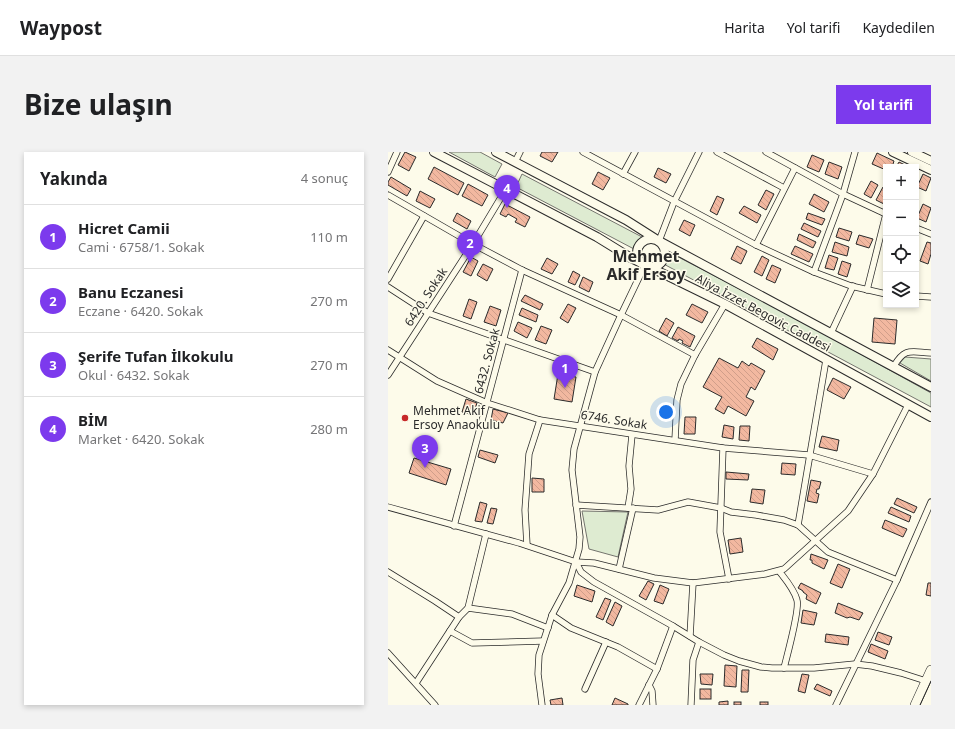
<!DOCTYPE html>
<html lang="tr">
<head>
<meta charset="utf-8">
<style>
	:root { --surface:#fff; --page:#f2f2f2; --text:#202124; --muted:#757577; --line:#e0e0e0; --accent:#7c3aed }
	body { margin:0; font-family:"Noto Sans",sans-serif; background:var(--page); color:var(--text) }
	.controls { position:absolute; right:12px; top:12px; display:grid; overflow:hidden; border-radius:0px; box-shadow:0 2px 6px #0003 }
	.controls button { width:36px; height:36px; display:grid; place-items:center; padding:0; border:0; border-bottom:1px solid var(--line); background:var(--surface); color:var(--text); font:20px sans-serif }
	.you { position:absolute; left:278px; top:260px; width:14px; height:14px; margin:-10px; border:3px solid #fff; border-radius:50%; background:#1a73e8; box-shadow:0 0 0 6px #1a73e833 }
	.badge { display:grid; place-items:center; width:26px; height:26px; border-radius:50%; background:var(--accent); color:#fff; font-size:13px; font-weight:700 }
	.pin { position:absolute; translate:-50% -33px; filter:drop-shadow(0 1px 2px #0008) }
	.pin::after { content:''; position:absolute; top:21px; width:14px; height:12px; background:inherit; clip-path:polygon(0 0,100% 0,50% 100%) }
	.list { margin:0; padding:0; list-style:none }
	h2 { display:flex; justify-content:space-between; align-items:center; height:52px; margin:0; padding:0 16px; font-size:17px }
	h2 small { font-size:13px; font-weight:400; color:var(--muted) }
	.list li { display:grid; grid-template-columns:26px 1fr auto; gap:12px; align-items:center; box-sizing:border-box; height:64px; padding:0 16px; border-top:1px solid var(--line) }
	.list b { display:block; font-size:15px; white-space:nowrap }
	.list p { margin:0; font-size:13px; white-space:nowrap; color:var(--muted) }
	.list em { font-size:13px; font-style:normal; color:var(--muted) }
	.icon { flex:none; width:22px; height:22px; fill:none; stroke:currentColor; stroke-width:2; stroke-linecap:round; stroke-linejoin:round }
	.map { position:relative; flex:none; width:543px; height:553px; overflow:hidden; border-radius:0px }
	header { display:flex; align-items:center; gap:24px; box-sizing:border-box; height:56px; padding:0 20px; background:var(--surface); border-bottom:1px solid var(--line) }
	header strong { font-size:19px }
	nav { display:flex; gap:22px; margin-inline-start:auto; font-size:14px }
	.intro { display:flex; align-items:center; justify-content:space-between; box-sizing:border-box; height:96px; padding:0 24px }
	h1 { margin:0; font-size:28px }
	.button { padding:10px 18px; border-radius:0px; background:var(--accent); color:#fff; font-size:14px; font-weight:700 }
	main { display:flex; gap:24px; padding:0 24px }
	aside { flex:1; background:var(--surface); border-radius:0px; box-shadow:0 2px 6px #0003 }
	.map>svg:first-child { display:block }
	.green { fill:#deebd1; stroke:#74746e }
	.building { fill:url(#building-back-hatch); stroke:#2b2b2b }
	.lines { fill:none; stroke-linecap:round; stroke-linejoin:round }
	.street-casing { stroke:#2b2b2b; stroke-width:7 }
	.secondary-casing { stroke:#2b2b2b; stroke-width:10 }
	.primary-casing { stroke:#2b2b2b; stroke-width:10 }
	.street { stroke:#fdfbea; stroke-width:5.5 }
	.secondary { stroke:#fdfbea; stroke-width:8 }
	.primary { stroke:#fdfbea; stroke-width:9 }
	.tram { stroke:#2b2b2b; stroke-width:1 }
	.poi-dot { fill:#c62828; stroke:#fdfbea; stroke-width:1.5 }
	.labels { text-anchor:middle; stroke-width:3; stroke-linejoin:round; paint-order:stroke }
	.street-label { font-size:12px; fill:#2b2b2b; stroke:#fdfbea }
	.poi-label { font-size:12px; fill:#2b2b2b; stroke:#fdfbea; text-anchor:start }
	.district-label { font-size:16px; font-weight:bold; fill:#2b2b2b; stroke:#fdfbea }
</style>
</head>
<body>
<header>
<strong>Waypost</strong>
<nav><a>Harita</a><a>Yol tarifi</a><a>Kaydedilen</a></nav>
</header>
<div class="intro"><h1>Bize ulaşın</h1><a class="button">Yol tarifi</a></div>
<main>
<aside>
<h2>Yakında<small>4 sonuç</small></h2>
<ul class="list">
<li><span class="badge">1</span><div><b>Hicret Camii</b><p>Cami · 6758/1. Sokak</p></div><em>110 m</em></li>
<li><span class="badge">2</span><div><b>Banu Eczanesi</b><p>Eczane · 6420. Sokak</p></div><em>270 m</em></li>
<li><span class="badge">3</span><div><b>Şerife Tufan İlkokulu</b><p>Okul · 6432. Sokak</p></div><em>270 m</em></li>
<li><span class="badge">4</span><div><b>BİM</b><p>Market · 6420. Sokak</p></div><em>280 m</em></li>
</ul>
</aside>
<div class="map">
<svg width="543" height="553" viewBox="0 0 543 553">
	<defs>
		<pattern id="building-back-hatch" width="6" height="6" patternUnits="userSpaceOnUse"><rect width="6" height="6" fill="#f2b8a0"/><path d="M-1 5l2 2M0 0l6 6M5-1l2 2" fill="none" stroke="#d09e8a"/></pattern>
	</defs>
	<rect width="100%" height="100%" fill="#fdfbea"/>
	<!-- green -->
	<g class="green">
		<polygon points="61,0 92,0 114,12 107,25"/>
		<polygon points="134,22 254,85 246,97 128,35"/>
		<polygon points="275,97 413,169 543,241 543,255 270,109"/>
		<polygon points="517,205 543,207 543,229 512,211"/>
		<polygon points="194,359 240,360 230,405 201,397"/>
	</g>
	<!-- building -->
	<g class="building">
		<polygon points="17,0 28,5 21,19 10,13"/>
		<polygon points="154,0 170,0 164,10 152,4"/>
		<polygon points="489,1 506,9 504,15 498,15 498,18 484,12"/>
		<polygon points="424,3 436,8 431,20 419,15"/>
		<polygon points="441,10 454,15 450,27 437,22"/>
		<polygon points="511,10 519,14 519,15 508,15"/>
		<polygon points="46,15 76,31 70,43 40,27"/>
		<polygon points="270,16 283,22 278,31 266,25"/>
		<polygon points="210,20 222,26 215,38 204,32"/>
		<polygon points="535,22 543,26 538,39 529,35"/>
		<polygon points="3,25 23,37 19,44 0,33 0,30"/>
		<polygon points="483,29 490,33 483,46 476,42"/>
		<polygon points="80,32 100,43 94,54 74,44"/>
		<polygon points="495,35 498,37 498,48 496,52 488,48"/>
		<polygon points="378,38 386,42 378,58 370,53"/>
		<polygon points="32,39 47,47 42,56 28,49"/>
		<polygon points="426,42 441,50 436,60 421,52"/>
		<polygon points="329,44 336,47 329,63 322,59"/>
		<polygon points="117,52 142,65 137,75 127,70 129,67 120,62 118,65 112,62"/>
		<polygon points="535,52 543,56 538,70 529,66"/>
		<polygon points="356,54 373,63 369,71 351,61"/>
		<polygon points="69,61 83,69 79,77 65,69"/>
		<polygon points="420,61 437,67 434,73 418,67"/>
		<polygon points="296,68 307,73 302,84 291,78"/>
		<polygon points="416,71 433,79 430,85 413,77"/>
		<polygon points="451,76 464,80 461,89 448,85"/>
		<polygon points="411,82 428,90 425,96 409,88"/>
		<polygon points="471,83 485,87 481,96 468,92"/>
		<polygon points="447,90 461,95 459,104 444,100"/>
		<polygon points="539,90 543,91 543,102 540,112 532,109"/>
		<polygon points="349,94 359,99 353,112 343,107"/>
		<polygon points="407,94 425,102 421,110 403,102"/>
		<polygon points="441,103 450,106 446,118 437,116"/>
		<polygon points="374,104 381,108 374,124 366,120"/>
		<polygon points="83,105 90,109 83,124 75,120"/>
		<polygon points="159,106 170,112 164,122 153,117"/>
		<polygon points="454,109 463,112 459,125 450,122"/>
		<polygon points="95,112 105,117 99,129 89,123"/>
		<polygon points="384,113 393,117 387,131 378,127"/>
		<polygon points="185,119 192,123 187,133 180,130"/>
		<polygon points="195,125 205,130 201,140 191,135"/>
		<polygon points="137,143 155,152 152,158 133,149"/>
		<polygon points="81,147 89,150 83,167 75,164"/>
		<polygon points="180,152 188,156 180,171 172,166"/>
		<polygon points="304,152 320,160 314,171 298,163"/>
		<polygon points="102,154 113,158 108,174 96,170"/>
		<polygon points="134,156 150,163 148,170 131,163"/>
		<polygon points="278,166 286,171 279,184 271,179"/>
		<polygon points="486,166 509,168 507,192 484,190"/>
		<polygon points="130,170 144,176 139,186 126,179"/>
		<polygon points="153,174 164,178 158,192 147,188"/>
		<polygon points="290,175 307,184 302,195 294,191 295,189 291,187 290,189 284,186"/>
		<polygon points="369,186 390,197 385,208 364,195"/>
		<polygon points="331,206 350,216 354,209 361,214 363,211 377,219 367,238 363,235 358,245 366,249 358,264 340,254 336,262 327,257 334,245 315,235"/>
		<polygon points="170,222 188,225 184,250 166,247"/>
		<polygon points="445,226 463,235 456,247 439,238"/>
		<polygon points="78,247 89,251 85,263 74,260"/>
		<polygon points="105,257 120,261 115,271 103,268"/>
		<polygon points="297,265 308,265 307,282 296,282"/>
		<polygon points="336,273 346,275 345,287 334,285"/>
		<polygon points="352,274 362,274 361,289 351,288"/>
		<polygon points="434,284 451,288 449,299 431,295"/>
		<polygon points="92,298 110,303 107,311 90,305"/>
		<polygon points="26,306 63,317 58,333 21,321"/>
		<polygon points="394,311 408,312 407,323 393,322"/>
		<polygon points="338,320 361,322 360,328 338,327"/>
		<polygon points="144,326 156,327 156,340 144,340"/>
		<polygon points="423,328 433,330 431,337 429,337 428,341 431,342 429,351 419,349"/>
		<polygon points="364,337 377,338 375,352 362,350"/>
		<polygon points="509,346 529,355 526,361 506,352"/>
		<polygon points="92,350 99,352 94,370 87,369"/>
		<polygon points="503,355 523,364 521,370 500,361"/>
		<polygon points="103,356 109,357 105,372 99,371"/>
		<polygon points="497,368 519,377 515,385 494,376"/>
		<polygon points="353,386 355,400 342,402 340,388"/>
		<polygon points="423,402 440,408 436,417 424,411 424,408 422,408"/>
		<polygon points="450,412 462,417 454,436 442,431"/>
		<polygon points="260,429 266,432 258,448 251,444"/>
		<polygon points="413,431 433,441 428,452 418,447 419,443 415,440 415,439 410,436"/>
		<polygon points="540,431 543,431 543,444 538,443"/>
		<polygon points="189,433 207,439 204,450 186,444"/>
		<polygon points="272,433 281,437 275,452 266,449"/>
		<polygon points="217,446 223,448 215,468 208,465"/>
		<polygon points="227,450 234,454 225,474 218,470"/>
		<polygon points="450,451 475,461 471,468 462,465 459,466 447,461"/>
		<polygon points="415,458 429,461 426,473 413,471"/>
		<polygon points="490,480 504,485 501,493 487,488"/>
		<polygon points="438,482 461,485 460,493 437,490"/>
		<polygon points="483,492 500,499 497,507 480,500"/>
		<polygon points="337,513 349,514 348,535 336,534"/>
		<polygon points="354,518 361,518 360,540 353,540"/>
		<polygon points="312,522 325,522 324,533 313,532"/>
		<polygon points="414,522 421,523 417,541 410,539"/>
		<polygon points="429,532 444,539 442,544 426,537"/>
		<rect x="312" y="537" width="11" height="10"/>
		<polygon points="174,546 175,553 163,553 162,548"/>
		<polygon points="227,546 240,552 240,553 224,553"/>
		<polygon points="340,549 340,553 331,553 331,550"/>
		<rect x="346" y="550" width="7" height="3"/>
		<rect x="372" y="550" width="8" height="3"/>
	</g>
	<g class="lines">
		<defs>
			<g id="street">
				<polyline points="195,0 368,93 426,120 455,42 378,0"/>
				<polyline points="329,0 396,36"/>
				<polyline points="467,0 455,42 498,62"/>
				<polyline points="127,10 132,0"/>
				<polyline points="0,20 9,0"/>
				<polyline points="235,22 247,0"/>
				<polyline points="0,43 85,92 134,118 233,163 307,203"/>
				<polyline points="528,76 543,82"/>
				<polyline points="271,89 286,50 311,0"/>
				<polyline points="368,93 407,16"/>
				<polyline points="426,120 463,134 498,142"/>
				<polyline points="0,127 36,64"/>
				<polyline points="0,135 40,161 207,220"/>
				<polyline points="479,138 498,62"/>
				<polyline points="528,144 543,145"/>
				<polyline points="443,181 465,134"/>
				<polyline points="0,198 49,229 99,251 152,268 335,296 421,303 485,322"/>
				<path d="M506,214C517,195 523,200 543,201"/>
				<polyline points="0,223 85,92 118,37"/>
				<polyline points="287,288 289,248 293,232 307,203 337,152"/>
				<polyline points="335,296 332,380 341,427"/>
				<polyline points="188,353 270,358 300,350 333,356 343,360 368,363 396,368 410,373 440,400 509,428"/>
				<polyline points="0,355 131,391 188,410 206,411 266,426 305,431 377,422 396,417 460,359 485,322 520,253"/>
				<polyline points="240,356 243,337 241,314 244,283"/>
				<polyline points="410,373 438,208"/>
				<polyline points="66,374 134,118"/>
				<polyline points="139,393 137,358 141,302 152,268"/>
				<polyline points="188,410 193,420 206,430 285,474 311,490 336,503 351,509 373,515 384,516 426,516 467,512 484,514 513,521 538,529"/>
				<polyline points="231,417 245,356"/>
				<path d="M391,419C398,428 406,437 409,448C412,457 399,504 396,516"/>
				<polyline points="0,420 47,449 71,465"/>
				<polyline points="80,456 124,462 160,476"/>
				<polyline points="164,463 183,476 230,495 269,517"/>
				<polyline points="62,479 84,491 155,489"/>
				<polyline points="302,484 305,431"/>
				<polyline points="0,501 47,553"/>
				<polyline points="28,531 71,465 80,456 98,382"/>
				<polyline points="261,533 264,539 265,553"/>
				<polyline points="197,537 218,490"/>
				<polyline points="154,553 150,522 151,503 164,463 181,431 191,397 192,385 184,318 186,297 207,220 233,163 257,113"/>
				<polyline points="251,553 269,517 285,474"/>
				<polyline points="303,553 305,508 311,490"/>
				<polyline points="448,553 509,428 543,350"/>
			</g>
			<g id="secondary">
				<polyline points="46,0 209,85 243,106 337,152 543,265"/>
				<polyline points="108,0 238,68 271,89 543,235"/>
				<polyline points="505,0 543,18"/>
				<polyline points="524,0 543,9"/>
				<circle cx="263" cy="101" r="14"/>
			</g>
			<polyline id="primary" points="527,553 543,518"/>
		</defs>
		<!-- street casing -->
		<use href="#street" class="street-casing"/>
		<!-- secondary casing -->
		<use href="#secondary" class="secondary-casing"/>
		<!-- primary casing -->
		<use href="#primary" class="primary-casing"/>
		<!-- street -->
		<use href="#street" class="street"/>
		<!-- secondary -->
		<use href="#secondary" class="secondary"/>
		<!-- primary -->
		<use href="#primary" class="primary"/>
		<!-- tram -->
		<polyline class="tram" points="532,553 543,529"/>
	</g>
	<!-- markers -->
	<circle class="poi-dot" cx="17" cy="266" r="4"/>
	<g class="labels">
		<!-- street labels -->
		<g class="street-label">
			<text transform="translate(38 145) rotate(-57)" y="4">6420. Sokak</text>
			<text transform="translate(375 161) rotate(28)" y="4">Aliya İzzet Begoviç Caddesi</text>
			<text transform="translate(99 209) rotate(-75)" y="4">6432. Sokak</text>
			<text transform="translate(226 268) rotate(9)" y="4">6746. Sokak</text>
		</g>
		<!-- poi labels -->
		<g class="poi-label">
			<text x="25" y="263">Mehmet Akif<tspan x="25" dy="14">Ersoy Anaokulu</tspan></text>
		</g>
		<!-- district labels -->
		<g class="district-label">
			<text x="258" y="110">Mehmet<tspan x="258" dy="18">Akif Ersoy</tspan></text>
		</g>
	</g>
</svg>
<div class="controls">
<button>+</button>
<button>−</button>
<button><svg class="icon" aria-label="locate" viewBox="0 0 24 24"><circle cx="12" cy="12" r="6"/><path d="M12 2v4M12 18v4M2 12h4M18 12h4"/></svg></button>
<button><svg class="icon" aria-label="layers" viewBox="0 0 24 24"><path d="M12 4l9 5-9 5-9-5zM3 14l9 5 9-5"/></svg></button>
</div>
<div class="you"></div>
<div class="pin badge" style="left:177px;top:236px">1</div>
<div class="pin badge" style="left:82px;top:111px">2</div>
<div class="pin badge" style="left:37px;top:316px">3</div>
<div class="pin badge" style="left:119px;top:56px">4</div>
</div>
</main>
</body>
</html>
